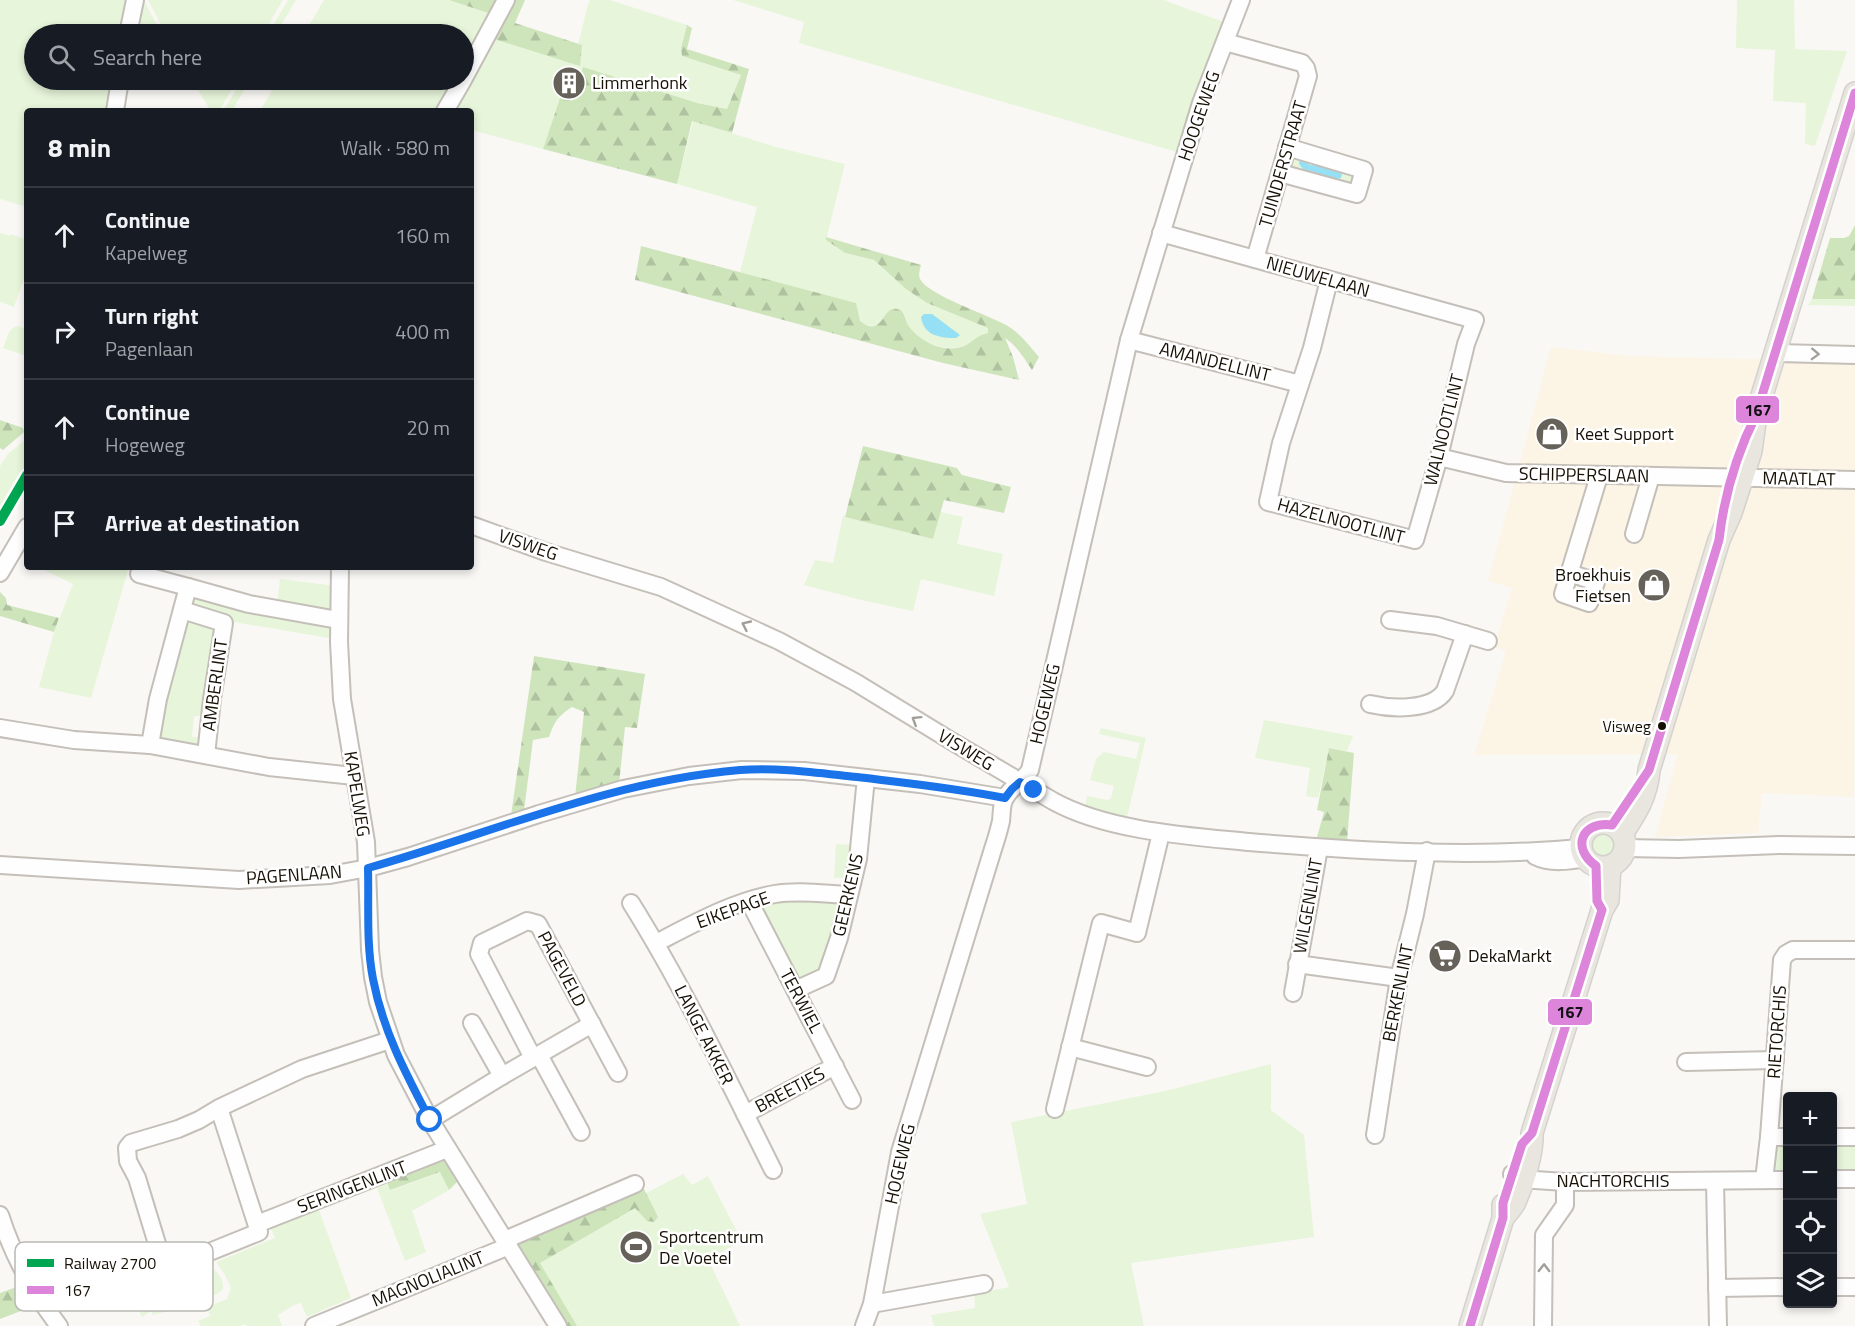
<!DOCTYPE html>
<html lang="en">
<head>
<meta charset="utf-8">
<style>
	:root { --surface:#171b24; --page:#242831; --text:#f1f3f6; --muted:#9ea1a6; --line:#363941 }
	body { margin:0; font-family:"Titillium Web",sans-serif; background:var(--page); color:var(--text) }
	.controls { position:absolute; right:18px; bottom:18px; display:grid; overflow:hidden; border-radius:6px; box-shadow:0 3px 9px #0003 }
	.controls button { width:54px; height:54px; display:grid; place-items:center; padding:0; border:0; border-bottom:2px solid var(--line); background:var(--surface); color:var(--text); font:30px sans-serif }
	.stop { position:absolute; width:18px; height:18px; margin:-14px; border:4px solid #1a73e8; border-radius:50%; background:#fff }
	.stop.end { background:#1a73e8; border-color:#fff; box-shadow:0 2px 6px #0008 }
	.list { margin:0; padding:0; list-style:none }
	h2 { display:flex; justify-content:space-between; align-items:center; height:78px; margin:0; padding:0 24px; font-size:26px }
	h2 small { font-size:20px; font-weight:400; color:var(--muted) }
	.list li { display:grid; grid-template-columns:39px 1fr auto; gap:18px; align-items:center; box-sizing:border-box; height:96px; padding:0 24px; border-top:2px solid var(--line) }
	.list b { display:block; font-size:22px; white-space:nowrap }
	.list p { margin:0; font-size:20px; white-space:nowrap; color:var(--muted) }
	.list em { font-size:20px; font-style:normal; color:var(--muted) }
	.icon { flex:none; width:33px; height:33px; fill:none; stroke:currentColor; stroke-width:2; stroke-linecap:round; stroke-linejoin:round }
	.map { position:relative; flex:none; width:1855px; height:1326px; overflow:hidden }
	.search { position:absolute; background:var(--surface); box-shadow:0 3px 9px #0003; left:24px; top:24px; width:450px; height:66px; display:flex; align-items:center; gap:15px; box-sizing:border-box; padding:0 21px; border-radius:33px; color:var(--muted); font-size:22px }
	.panel { position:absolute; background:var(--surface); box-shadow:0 3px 9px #0003; left:24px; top:108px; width:450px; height:462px; border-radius:6px }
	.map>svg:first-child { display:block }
	.built { fill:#fcf4e4 }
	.grass { fill:#e7f5da }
	.forest { fill:url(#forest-firs) }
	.water { fill:#95e0f4 }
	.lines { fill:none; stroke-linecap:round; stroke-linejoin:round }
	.minor-casing { stroke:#c4bfb8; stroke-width:20 }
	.major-casing { stroke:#d4d2ce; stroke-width:24 }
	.minor { stroke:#fefefe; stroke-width:16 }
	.major { stroke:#e9e6e0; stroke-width:21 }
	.bus-1-casing { stroke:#fff; stroke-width:14 }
	.bus-1 { stroke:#dc85da; stroke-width:9 }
	.rail-1-casing { stroke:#fff; stroke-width:15 }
	.rail-1 { stroke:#00a651; stroke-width:10 }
	.oneway { stroke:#a29f9a }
	.route { stroke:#1a73e8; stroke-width:8 }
	.bus-dot { fill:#171105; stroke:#fff; stroke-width:2 }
	.labels { text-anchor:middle; stroke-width:5; stroke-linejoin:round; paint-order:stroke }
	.bus-label { font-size:16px; fill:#171105; stroke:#fff; text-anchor:end }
	.poi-label { font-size:18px; fill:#171105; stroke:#fff; text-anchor:start }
	.street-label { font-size:18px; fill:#171105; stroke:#fff }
	.key { fill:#fff; stroke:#b9b8b4; stroke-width:1.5 }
	.key-label { font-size:16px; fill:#171105 }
	.line-badge { stroke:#fff; stroke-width:2 }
	.pale-badge-label { font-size:16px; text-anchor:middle; font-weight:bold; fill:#111 }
</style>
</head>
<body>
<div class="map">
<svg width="1855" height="1326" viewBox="0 0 1855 1326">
	<defs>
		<pattern id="forest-firs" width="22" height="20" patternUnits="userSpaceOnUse" patternTransform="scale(1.5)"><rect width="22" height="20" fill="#cee5bc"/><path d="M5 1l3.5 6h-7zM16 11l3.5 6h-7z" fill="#b0c3a0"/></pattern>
	</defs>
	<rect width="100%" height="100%" fill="#faf8f5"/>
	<!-- built -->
	<polygon class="built" points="1551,347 1629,356 1855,362 1854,797 1762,793 1758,833 1655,837 1678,754 1474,755 1506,651 1494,647 1512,588 1488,581"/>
	<!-- grass -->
	<g class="grass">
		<polygon points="0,0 130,0 122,34 34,34 34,80 113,80 107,111 27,111 27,207 0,199"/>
		<polygon points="142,0 144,1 162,34 132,34"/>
		<polygon points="148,0 283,0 263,34 166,34"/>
		<polygon points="288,0 296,0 276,34 268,34"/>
		<polygon points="324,0 449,0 491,14 464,62 464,34 397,33 395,34 304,34"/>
		<path d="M590,0H610L687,25L681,48L682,56L741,75L727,109L697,103L572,101L560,98L543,149L471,130V111H451L491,38L582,45L578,44C583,29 584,15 590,0Z"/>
		<polygon points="733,0 1163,0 1224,22 1177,152 799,43 804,22"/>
		<polygon points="1737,0 1794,0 1795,49 1847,51 1815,146 1805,144 1806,103 1773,101 1775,50 1736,48"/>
		<polygon points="192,80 237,80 219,111 211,111"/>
		<polygon points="242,80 250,80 232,111 223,111"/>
		<polygon points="278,80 454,80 437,111 260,111"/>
		<path d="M693,121L776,147L845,164L826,240L845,253L874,260L906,289L927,303L988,328V333C976,336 973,343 963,346C949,351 925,345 914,334C909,329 906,320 904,313L883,319L878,325L873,326L864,324L860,321L855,303L740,272L757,207L677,184Z"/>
		<polygon points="1291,151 1355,169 1352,189 1286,172"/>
		<polygon points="0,233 10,236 11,234 27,240 27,270 14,307 0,302"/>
		<polygon points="1812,299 1855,299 1855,306 1808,305"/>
		<path d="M19,326L27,330V356L3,348C7,340 8,326 19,326Z"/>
		<polygon points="27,438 27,464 0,510 0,466 8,454"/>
		<polygon points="940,512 963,517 957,544 1003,554 994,596 921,579 913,611 865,601 804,585 815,560 833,563 843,516 933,539"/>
		<polygon points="38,567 129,567 91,698 39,687 54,632 73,584"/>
		<polygon points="280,579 336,586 333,612 277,606"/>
		<polygon points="192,595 333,625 335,639 228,621 193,610 190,598"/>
		<polygon points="188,618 216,625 203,716 194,716 192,737 201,737 200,750 161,745 155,735"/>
		<polygon points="1264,720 1353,736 1347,751 1329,748 1318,798 1306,796 1310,768 1255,758"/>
		<polygon points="1101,728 1146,738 1127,817 1085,806 1087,796 1108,800 1111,798 1114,786 1090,780 1096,759 1104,752 1136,759 1140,743 1099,734"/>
		<path d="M1601,811L1616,814C1608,820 1598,818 1589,823C1580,828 1578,839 1569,843C1571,825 1583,813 1601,811Z"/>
		<circle cx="1603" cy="845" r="15"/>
		<polygon points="836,844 854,845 846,878 834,878"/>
		<polygon points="788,896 838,902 840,905 822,971 798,981 758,907 762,900"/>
		<polygon points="1271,1064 1271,1110 1304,1135 1314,1237 1131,1263 1144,1326 934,1326 931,1315 975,1308 974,1294 1009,1287 980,1214 1027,1204 1011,1122 1165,1091"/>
		<polygon points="1855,1140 1855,1170 1833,1170 1832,1141"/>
		<polygon points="1776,1141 1787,1141 1787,1170 1774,1171 1773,1164"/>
		<polygon points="441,1172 449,1190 412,1211 426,1252 405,1261 377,1188 319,1210 351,1298 307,1317 301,1303 294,1305 278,1315 282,1326 246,1326 245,1324 240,1326 201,1326 198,1321 210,1316 207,1307 227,1299 231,1288 225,1275 216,1262 275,1238 269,1224 386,1179 391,1190"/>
		<polygon points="683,1174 692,1185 708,1176 742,1241 708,1259 740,1326 569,1326 531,1252"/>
		<path d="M208,1264C215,1271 224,1277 223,1288C221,1298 164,1312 153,1315L151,1311L142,1317L129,1292Z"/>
	</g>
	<!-- forest -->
	<g class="forest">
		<polygon points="449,0 498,0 491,14"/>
		<polygon points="511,0 525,0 515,23 582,45 580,66 491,38"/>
		<polygon points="687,25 692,28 687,49 749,69 732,133 692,121 677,184 543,149 560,98 573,101 583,67 697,103 727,109 741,75 682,56 681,48"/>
		<polygon points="1855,225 1855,299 1812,299 1830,238 1844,238 1849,236"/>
		<path d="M826,237L921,265C920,270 918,274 920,279C928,295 988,315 1006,325C1020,333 1029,345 1039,357L1032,370C1024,358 1017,346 1005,338L1013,357L1019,380L943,363L635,280L641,246L856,303L860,321C884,339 881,306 897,309C904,310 905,318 907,323C917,341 944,354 964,346C973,342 975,336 988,333V328L927,303L906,289L874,260L845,253L826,240Z"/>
		<polygon points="0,420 23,428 24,432 3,450 0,448"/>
		<polygon points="863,446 957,468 962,475 1011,487 1004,513 944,500 933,539 845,517"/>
		<polygon points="0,592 6,598 7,605 59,618 54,632 0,616"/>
		<path d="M534,656L645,674L637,728L625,727L619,784L575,797L584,712L572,707C557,717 555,721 549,737L533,740L524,811L511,815Z"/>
		<polygon points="1329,748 1354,753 1347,842 1317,837 1324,812 1317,810"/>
		<polygon points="445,1157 459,1180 449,1190 440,1172 390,1190 386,1179"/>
		<polygon points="642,1185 658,1217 654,1222 647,1221 635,1208 540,1263 577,1326 564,1326 512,1239"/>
		<polygon points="25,1284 32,1294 16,1301 21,1311 0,1319 0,1293"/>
	</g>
	<!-- water -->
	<g class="water">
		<path d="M1300,159H1303L1310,165L1326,166L1340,170L1342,174L1341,178C1327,182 1317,170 1304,170L1299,164Z"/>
		<path d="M924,314H932L960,335L956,338C940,338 924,336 921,317Z"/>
	</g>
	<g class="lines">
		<defs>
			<g id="minor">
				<polyline points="128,34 135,0"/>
				<polyline points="1225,42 1302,63 1306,68 1308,76 1255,259"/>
				<polyline points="464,78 506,0"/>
				<polyline points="115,111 120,80"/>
				<polyline points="445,111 463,80"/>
				<polyline points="1280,173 1357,194 1364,170 1287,147"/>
				<polyline points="1161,233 1475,320 1466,344 1439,457 1415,540 1268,502 1281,443 1312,348 1329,280"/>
				<polyline points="1129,340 1300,384"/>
				<polyline points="1776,353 1855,355"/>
				<polyline points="1439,457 1506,473 1855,480"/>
				<path d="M471,525L546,552L661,587L779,641L855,682L953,742L1053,801C1107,831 1188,836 1249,842C1359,851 1471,858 1581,848"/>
				<polyline points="1634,534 1651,476"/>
				<polyline points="340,567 339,642 342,699 366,842 370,950 373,977 378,1002 396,1055 430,1120 558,1326"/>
				<polyline points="0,573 27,527"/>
				<polyline points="1570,573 1596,582 1589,603 1563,594 1599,476"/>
				<polyline points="139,574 188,587"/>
				<polyline points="182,610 224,623 212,699 206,755"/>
				<polyline points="1390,620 1437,626 1488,641"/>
				<path d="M1370,704C1391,709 1432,711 1445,691L1465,634"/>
				<polyline points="0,728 74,740 150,745 269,767 354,776"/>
				<polyline points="150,745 158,699 188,587 249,604 338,620"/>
				<polyline points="1625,848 1679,849 1779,845 1855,846"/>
				<path d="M1535,856C1551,864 1569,861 1586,858"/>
				<polyline points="0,865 239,880 330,875 368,868 408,857 539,814 623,789 689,776 742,770 804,771 920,784 1005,798"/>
				<polyline points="749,901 852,1100"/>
				<path d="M631,903C684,988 728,1080 773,1170"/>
				<path d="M656,943C693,924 734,901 775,894C799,890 825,894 849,895"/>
				<polyline points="1297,964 1399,978"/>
				<polyline points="795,990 826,976 839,938 858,859 866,778"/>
				<polyline points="1293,993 1319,848"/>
				<polyline points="472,1023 502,1076"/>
				<polyline points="1070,1047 1147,1067"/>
				<polyline points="539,1055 581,1132"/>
				<polyline points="533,1058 479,954 482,943 527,921 538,924 618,1073"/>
				<polyline points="1686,1062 1775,1060"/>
				<polyline points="219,1108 259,1232 165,1270 137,1178 128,1161 127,1148 131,1143 178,1129 199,1120 219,1108 302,1069 390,1040"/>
				<polyline points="1055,1109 1101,923 1137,933 1161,833"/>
				<polyline points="745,1114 835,1066"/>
				<polyline points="430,1120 502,1076 592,1024"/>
				<polyline points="1375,1135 1399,978 1415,914 1427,851"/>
				<polyline points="1769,1137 1788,1137"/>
				<polyline points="1832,1137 1855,1137"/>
				<polyline points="1512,1174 1535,1180 1565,1182 1788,1180"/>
				<polyline points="1832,1179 1855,1179"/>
				<polyline points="1764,1180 1769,1137 1782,960 1786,954 1793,950 1855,950"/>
				<polyline points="1715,1182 1718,1326"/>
				<path d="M0,1215C13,1256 33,1292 59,1326"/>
				<polyline points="257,1224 447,1149"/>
				<polyline points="505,1240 635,1184"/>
				<polyline points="1832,1287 1855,1287"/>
				<polyline points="1717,1288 1788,1287"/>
				<polyline points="872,1304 984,1284"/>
				<polyline points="314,1326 509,1246"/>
				<path d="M864,1326L872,1304L900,1152L993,849C996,840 999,830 1001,821C1002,813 1001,805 1005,798C1011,787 1023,781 1030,770L1129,340L1201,103L1241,0"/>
				<polyline points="1543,1326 1544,1235 1565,1205 1565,1182"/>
			</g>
			<g id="major">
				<circle cx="1603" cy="845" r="22"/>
				<path d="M1622,834C1636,813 1647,796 1649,770L1719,540L1731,513L1751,451L1756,415L1855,93"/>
				<path d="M1503,1218C1507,1213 1512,1208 1515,1202C1523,1184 1533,1153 1532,1133L1602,910L1608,900L1610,866"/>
				<polyline points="1470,1326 1503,1218 1503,1205"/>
			</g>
		</defs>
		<!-- minor casing -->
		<use href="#minor" class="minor-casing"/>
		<!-- major casing -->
		<use href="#major" class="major-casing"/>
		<!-- minor -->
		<use href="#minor" class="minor"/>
		<!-- major -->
		<use href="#major" class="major"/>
		<defs>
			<path id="bus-1" d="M1470,1326L1503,1218V1203L1522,1144L1532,1133L1602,910L1597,901L1596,866C1571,848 1581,821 1612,825L1649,770L1719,540C1724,496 1736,455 1756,415L1855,93"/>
		</defs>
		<!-- bus-1 casing -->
		<use href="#bus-1" class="bus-1-casing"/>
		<!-- bus-1 -->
		<use href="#bus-1" class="bus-1"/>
		<defs>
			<polyline id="rail-1" points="0,521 27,475"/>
		</defs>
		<!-- rail-1 casing -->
		<use href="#rail-1" class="rail-1-casing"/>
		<!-- rail-1 -->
		<use href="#rail-1" class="rail-1"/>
	</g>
	<!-- one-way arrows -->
	<defs><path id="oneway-chevron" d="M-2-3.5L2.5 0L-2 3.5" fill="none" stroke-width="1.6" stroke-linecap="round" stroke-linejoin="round" transform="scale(1.5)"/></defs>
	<g class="oneway">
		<use href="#oneway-chevron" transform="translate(1815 354) rotate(2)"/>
		<use href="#oneway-chevron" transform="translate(746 625) rotate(-155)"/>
		<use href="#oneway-chevron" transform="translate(916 720) rotate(-148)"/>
		<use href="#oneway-chevron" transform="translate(1544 1268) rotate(-89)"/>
	</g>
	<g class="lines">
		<!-- route -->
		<path class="route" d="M430,1120C406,1074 383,1031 373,979C366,943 369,905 368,868C492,833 610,781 740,770C778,767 819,773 857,777C907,783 956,788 1005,798L1012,789L1020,782L1034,790"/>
	</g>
	<!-- icons -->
	<defs>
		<symbol id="building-disc" viewBox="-11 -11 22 22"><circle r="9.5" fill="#666259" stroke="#fff"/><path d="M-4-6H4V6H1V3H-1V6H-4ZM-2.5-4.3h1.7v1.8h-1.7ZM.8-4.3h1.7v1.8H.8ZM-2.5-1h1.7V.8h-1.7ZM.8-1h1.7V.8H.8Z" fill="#fff"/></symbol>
		<symbol id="shop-disc" viewBox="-11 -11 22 22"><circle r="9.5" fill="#666259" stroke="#fff"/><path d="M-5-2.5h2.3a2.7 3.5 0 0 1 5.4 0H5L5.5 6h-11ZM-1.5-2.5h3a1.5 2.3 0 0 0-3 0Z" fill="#fff"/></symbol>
		<symbol id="supermarket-disc" viewBox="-11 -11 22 22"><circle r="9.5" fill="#666259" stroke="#fff"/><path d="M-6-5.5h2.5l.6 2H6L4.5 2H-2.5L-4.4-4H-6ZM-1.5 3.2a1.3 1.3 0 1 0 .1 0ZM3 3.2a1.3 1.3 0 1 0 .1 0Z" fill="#fff"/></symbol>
		<symbol id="stadium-disc" viewBox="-11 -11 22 22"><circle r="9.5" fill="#666259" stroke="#fff"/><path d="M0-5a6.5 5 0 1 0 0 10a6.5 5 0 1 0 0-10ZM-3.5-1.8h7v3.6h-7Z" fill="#fff"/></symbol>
	</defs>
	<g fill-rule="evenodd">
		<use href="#building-disc" x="550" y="64" width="38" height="38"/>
		<use href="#shop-disc" x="1533" y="415" width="38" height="38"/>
		<use href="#shop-disc" x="1635" y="566" width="38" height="38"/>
		<use href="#supermarket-disc" x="1426" y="937" width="38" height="38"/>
		<use href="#stadium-disc" x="617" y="1228" width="38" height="38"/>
	</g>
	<!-- markers -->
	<circle class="bus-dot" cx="1662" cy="726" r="5"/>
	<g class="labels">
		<!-- bus labels -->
		<g class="bus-label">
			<text x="1651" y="732">Visweg</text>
		</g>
		<!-- poi labels -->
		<g class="poi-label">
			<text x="592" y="89">Limmerhonk</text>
			<text x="1575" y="440">Keet Support</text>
			<text x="1631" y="581" text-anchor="end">Broekhuis<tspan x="1631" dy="21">Fietsen</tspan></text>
			<text x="1468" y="962">DekaMarkt</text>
			<text x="659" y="1243">Sportcentrum<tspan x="659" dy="21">De Voetel</tspan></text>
		</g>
		<!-- street labels -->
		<g class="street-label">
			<text transform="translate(1199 116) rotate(-71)" y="6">HOOGEWEG</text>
			<text transform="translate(1283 164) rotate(-74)" y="6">TUINDERSTRAAT</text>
			<text transform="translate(1318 277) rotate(16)" y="6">NIEUWELAAN</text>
			<text transform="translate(1215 362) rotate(14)" y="6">AMANDELLINT</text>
			<text transform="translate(1444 430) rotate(-76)" y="6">WALNOOTLINT</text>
			<text transform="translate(1584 475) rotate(1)" y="6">SCHIPPERSLAAN</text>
			<text transform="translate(1799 479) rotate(1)" y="6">MAATLAT</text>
			<text transform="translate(1341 521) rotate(15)" y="6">HAZELNOOTLINT</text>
			<text transform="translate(528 545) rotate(19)" y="6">VISWEG</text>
			<text transform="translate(215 685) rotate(-82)" y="6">AMBERLINT</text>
			<text transform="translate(1045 704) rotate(-77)" y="6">HOGEWEG</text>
			<text transform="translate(966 750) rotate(31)" y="6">VISWEG</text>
			<text transform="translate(357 794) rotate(81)" y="6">KAPELWEG</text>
			<text transform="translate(294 875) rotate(-4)" y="6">PAGENLAAN</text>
			<text transform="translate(848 895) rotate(-77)" y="6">GEERKENS</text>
			<text transform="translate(1308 906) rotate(-80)" y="6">WILGENLINT</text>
			<text transform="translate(733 910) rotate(-20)" y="6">EIKEPAGE</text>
			<text transform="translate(562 969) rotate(62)" y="6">PAGEVELD</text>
			<text transform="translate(1398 993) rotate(-79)" y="6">BERKENLINT</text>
			<text transform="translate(801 1001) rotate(62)" y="6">TERWIEL</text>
			<text transform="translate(1777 1032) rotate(-86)" y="6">RIETORCHIS</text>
			<text transform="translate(704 1035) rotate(63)" y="6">LANGE AKKER</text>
			<text transform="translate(790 1090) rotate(-28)" y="6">BREETJES</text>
			<text transform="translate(900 1164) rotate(-77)" y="6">HOGEWEG</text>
			<text x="1613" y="1187">NACHTORCHIS</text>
			<text transform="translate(352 1187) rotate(-21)" y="6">SERINGENLINT</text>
			<text transform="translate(428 1279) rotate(-22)" y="6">MAGNOLIALINT</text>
		</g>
	</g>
	<!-- legend -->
	<rect x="15" y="1242" width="198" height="69" rx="9" class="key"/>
	<rect x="27" y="1259" width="27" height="8" fill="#00a651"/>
	<rect x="27" y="1286" width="27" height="8" fill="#dc85da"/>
	<g class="key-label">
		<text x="64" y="1269">Railway 2700</text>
		<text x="64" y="1296">167</text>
	</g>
	<g class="line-badge">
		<rect x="1735" y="395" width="45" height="29" rx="6" fill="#dc85da"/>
		<rect x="1547" y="998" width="46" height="28" rx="6" fill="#dc85da"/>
	</g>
	<g class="pale-badge-label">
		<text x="1758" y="416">167</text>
		<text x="1570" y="1018">167</text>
	</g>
</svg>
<div class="controls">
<button>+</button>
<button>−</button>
<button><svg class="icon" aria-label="locate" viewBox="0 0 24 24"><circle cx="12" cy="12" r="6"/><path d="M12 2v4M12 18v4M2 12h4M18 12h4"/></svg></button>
<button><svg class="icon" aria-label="layers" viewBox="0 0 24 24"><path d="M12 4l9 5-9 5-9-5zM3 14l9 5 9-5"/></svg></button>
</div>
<div class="stop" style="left:430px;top:1120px"></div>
<div class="stop end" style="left:1034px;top:790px"></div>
<div class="search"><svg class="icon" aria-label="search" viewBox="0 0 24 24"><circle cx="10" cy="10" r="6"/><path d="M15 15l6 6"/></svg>Search here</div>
<section class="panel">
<h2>8 min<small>Walk · 580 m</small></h2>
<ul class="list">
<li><svg class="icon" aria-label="ahead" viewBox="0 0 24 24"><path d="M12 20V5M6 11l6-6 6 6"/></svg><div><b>Continue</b><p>Kapelweg</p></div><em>160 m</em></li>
<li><svg class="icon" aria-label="right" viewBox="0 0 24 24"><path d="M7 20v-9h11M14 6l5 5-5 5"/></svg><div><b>Turn right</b><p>Pagenlaan</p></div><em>400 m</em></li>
<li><svg class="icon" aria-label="ahead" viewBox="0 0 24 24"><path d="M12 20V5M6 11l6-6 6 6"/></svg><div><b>Continue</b><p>Hogeweg</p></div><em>20 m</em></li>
<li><svg class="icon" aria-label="arrive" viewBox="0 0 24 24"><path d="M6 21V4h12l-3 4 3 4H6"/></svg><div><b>Arrive at destination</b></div></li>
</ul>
</section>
</div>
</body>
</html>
